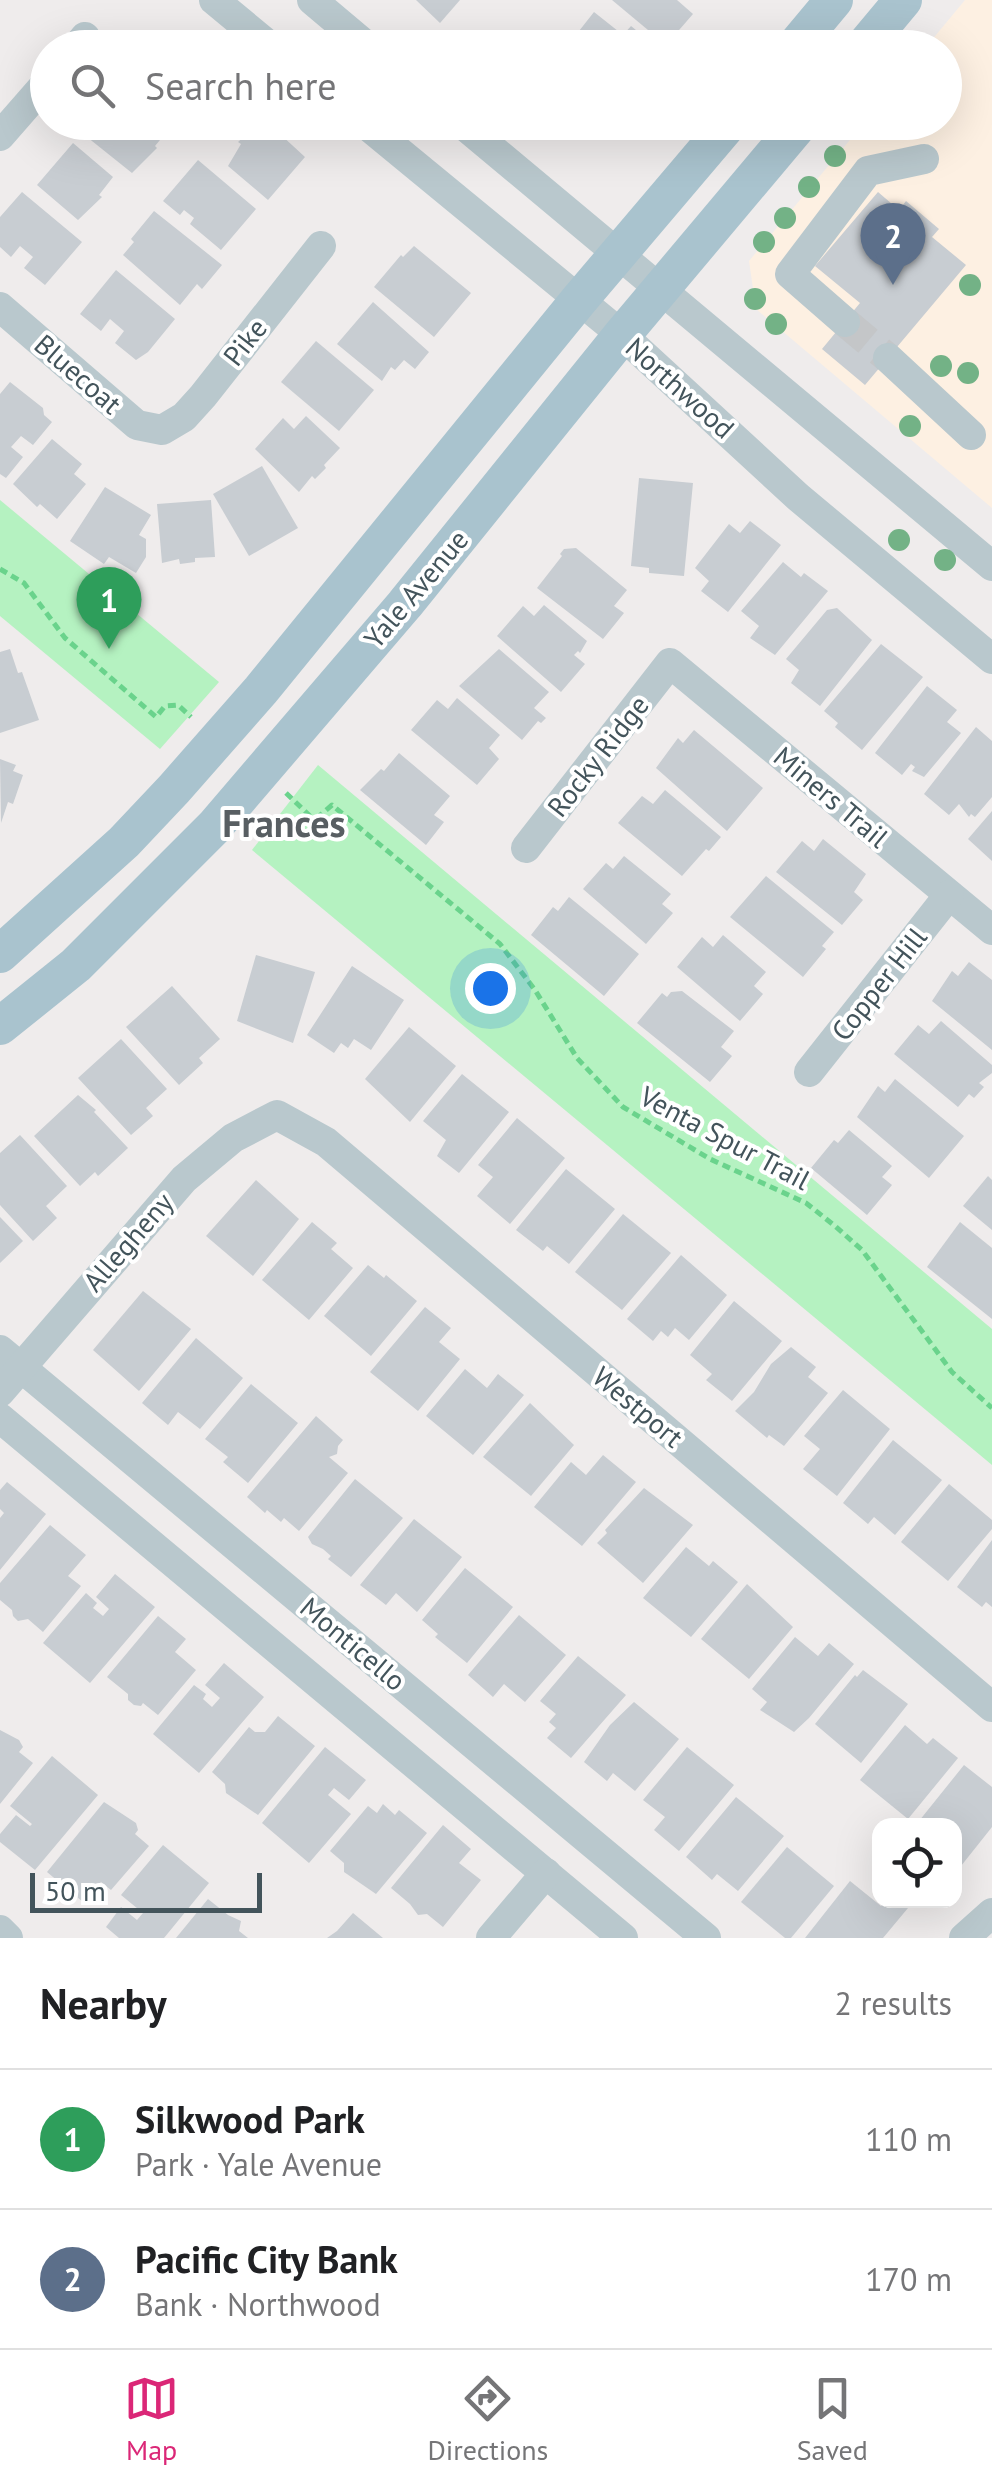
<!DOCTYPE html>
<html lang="en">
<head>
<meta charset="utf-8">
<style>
	:root { --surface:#fff; --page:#f6f6f6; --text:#202124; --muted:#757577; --line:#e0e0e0; --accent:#db2777 }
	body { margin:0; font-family:"PT Sans",sans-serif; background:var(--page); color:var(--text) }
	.controls { position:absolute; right:30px; bottom:30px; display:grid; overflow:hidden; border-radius:20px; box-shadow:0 10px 40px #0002 }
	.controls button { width:90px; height:90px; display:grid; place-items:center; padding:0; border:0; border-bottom:2px solid var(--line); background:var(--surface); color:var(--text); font:50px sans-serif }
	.scale { position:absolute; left:30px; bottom:25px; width:232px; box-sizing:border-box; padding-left:10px; border:5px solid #43545b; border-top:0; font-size:28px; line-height:35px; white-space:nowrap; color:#43545b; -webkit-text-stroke:8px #fff; paint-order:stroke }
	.you { position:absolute; left:490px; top:988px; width:35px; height:35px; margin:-25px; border:8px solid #fff; border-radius:50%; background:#1a73e8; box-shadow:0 0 0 15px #1a73e833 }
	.badge { display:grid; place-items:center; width:65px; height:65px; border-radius:50%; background:var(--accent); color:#fff; font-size:32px; font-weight:700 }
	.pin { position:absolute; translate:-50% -82px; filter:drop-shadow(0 2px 5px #0008) }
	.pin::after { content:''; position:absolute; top:52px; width:35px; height:30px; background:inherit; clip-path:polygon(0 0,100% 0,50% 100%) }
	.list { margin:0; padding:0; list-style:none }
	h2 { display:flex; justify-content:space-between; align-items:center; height:130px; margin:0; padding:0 40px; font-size:42px }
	h2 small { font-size:32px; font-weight:400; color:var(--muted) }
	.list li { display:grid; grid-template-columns:65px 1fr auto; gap:30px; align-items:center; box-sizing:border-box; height:140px; padding:0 40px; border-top:2px solid var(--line) }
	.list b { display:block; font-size:38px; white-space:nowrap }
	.list p { margin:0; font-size:32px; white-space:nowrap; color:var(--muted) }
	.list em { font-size:32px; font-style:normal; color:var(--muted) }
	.icon { flex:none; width:55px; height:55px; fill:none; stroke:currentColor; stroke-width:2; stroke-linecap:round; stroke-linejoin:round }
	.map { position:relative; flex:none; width:992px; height:1938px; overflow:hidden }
	.search { position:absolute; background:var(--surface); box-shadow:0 10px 40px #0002; left:30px; right:30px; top:30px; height:110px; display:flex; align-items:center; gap:25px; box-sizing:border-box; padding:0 35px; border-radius:55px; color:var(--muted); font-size:38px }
	.sheet { height:410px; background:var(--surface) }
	nav { display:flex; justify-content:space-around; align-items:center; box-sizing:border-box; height:140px; border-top:2px solid var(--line); background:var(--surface); font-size:28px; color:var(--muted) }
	nav a { display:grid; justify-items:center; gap:5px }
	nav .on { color:var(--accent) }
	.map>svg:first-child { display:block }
	.commercial { fill:#fdf0e2 }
	.green { fill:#b5f2c1 }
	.building { fill:#c8cdd2 }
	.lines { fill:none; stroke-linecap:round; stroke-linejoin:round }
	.minor-tunnel { stroke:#c4c6c8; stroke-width:30; stroke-dasharray:30 15; stroke-linecap:butt }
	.path { stroke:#6ad38c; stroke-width:5; stroke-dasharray:8 5; stroke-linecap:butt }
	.minor { stroke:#b9c8cd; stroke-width:30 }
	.major { stroke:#a9c3ce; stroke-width:38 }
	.tree { fill:#73b286 }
	.labels { text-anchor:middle; stroke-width:8; stroke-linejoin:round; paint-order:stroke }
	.street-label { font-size:28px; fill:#43545b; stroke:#fff }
	.district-label { font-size:38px; font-weight:bold; fill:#585e62; stroke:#fff }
</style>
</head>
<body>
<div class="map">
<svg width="992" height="1938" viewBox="0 0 992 1938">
	<rect width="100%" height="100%" fill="#efecec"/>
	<!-- commercial -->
	<polygon class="commercial" points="965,0 992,0 992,508 756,309 749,261 864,123 944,122 944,48 926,47"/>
	<!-- green -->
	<g class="green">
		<polygon points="0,500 219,682 160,749 0,616"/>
		<polygon points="318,765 992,1329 992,1465 252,850"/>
	</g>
	<!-- building -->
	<g class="building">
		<polygon points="416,0 460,0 440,23"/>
		<polygon points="612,0 677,0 693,14 666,45"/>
		<polygon points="594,12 623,35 631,26 658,48 571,48 568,45"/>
		<polygon points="100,122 161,122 169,129 155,146 157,148 132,173 87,137"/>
		<polygon points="260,122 267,122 305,157 268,200 228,166 241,144 238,142"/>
		<polygon points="73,143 113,177 99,195 102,197 78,220 37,185"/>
		<polygon points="198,160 256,209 221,250 190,224 194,218 184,210 180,215 163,201"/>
		<polygon points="22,192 82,242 45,285 24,268 33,257 20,246 11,257 0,247 0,217"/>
		<polygon points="878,192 899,210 906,201 939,229 932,237 966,265 865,385 822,349 860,303 815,266"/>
		<polygon points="154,211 222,265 202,289 197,284 180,305 123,255 134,242 131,239"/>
		<polygon points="414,246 471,293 434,337 374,287 401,255 403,257"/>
		<polygon points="116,270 175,319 148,352 136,360 115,343 124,331 110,319 101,331 80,314"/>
		<polygon points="373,302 429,352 415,369 404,360 395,370 391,367 382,381 337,344"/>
		<polygon points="316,341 374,390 339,431 281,382"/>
		<polygon points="10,382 43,408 44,415 52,422 33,445 21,436 11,447 23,457 6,478 0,474 0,394"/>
		<polygon points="306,416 340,448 324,465 326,468 315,479 312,476 299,492 255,449 283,418 294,429"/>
		<polygon points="52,439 82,464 74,474 86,484 57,519 40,504 37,507 13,484"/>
		<polygon points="262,466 298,528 249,556 213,494"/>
		<polygon points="639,478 693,483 684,576 649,573 649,568 631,566"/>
		<polygon points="105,487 151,515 139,535 146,539 146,557 136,573 109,557 104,564 70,541"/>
		<polygon points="211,500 215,557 195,558 195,562 180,564 179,559 162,563 157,504"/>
		<polygon points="750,521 781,545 728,612 701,591 709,581 695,568 729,524 740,533"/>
		<polygon points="576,548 627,590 614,606 624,613 603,639 537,588 562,556 560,554 564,549"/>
		<polygon points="783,562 801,577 804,573 828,591 775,655 750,638 759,626 741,611"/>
		<polygon points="544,605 587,641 580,653 578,651 574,655 585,664 561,692 497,636 523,606 534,616"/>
		<polygon points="837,608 872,640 820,706 791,683 799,670 786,659 827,610"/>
		<polygon points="881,644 923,677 862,750 835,727 838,723 824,711"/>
		<polygon points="10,649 18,673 22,672 39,720 0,733 0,652"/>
		<polygon points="499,649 549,692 534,708 546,718 541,723 538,721 522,740 459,686"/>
		<polygon points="927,686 957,710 947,722 961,733 924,777 912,771 915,767 911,764 902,775 875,753"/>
		<polygon points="457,698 500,735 489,748 499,759 477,785 411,730 437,700 448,709"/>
		<polygon points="976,727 992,741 992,797 975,817 971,814 969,817 959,804 949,815 924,794"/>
		<polygon points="694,730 763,788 727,831 656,768 678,738 683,743"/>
		<polygon points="399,753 450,796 434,815 444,822 426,845 360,790 381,769 384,771"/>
		<polygon points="0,759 16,765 13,771 23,775 13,804 8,802 1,823"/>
		<polygon points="665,790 721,837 709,851 706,849 682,876 618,823 642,796 653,804"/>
		<polygon points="992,811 992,861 968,839"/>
		<polygon points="823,839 866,874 854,892 863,900 842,925 776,872 802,841 814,851"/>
		<polygon points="624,856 671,894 662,904 673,913 646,944 583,889 606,863 613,869"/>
		<polygon points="766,876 834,932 822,946 826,949 803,977 730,917"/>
		<polygon points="569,897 639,954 604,996 531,935 553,907 558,911"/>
		<polygon points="723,935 766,972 754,986 763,994 740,1021 677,967 702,937 713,947"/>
		<polygon points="256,955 315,972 293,1043 237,1021"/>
		<polygon points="969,962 992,980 992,1050 932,1001 952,971 958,976"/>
		<polygon points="352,966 404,1000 371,1050 354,1039 348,1048 341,1043 334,1053 307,1035"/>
		<polygon points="172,986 220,1039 199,1058 203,1063 179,1085 126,1027"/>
		<polygon points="682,991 734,1031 721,1047 732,1056 710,1082 637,1023 662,993 667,997 671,992"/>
		<polygon points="941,1021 992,1065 992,1073 979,1083 984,1087 974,1098 969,1094 958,1107 894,1054 918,1025 929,1034"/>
		<polygon points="409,1027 456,1066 410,1122 365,1079"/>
		<polygon points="121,1039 167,1089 146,1108 153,1116 131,1135 78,1078"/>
		<polygon points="462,1074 509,1112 459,1173 437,1156 446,1140 423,1121"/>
		<polygon points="895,1079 964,1136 929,1178 857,1117 878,1086 885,1092"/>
		<polygon points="78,1095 96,1110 94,1112 128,1148 98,1176 95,1172 80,1186 34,1136"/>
		<polygon points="517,1118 565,1158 510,1224 477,1196 493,1177 478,1165"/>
		<polygon points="849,1130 892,1166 882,1177 892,1185 867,1215 811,1168 834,1140 838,1143"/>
		<polygon points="20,1135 67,1186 46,1206 57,1218 33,1241 0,1205 0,1153"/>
		<polygon points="566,1169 615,1209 569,1264 547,1246 543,1251 516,1230"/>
		<polygon points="988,1176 992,1180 992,1230 963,1206"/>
		<polygon points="256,1180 299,1219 253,1276 206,1236"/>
		<polygon points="623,1214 671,1253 622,1310 575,1272"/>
		<polygon points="0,1217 23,1241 0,1263"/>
		<polygon points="312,1222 337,1243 331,1249 353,1268 309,1320 262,1280"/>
		<polygon points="960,1222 992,1248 992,1319 927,1267"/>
		<polygon points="681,1255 727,1295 689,1340 675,1328 668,1337 661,1331 653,1341 627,1319"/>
		<polygon points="368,1265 384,1278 386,1275 417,1301 371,1356 324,1316"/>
		<polygon points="143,1291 191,1329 139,1391 93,1350"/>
		<polygon points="734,1301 782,1341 732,1401 706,1380 712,1374 690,1355"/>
		<polygon points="425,1307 451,1328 439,1342 460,1359 418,1411 370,1372"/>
		<polygon points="196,1338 243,1378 200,1429 178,1412 168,1425 142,1403"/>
		<polygon points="791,1347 816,1367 808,1377 828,1393 784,1446 769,1435 767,1438 735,1411 754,1392 771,1364"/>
		<polygon points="465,1369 487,1388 498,1374 524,1395 473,1455 426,1416"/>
		<polygon points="251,1384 298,1423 248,1483 223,1462 228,1457 205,1439"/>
		<polygon points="843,1390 890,1429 837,1496 803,1469 820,1449 804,1436"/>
		<polygon points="530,1403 574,1445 531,1496 483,1457"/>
		<polygon points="316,1416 343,1440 338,1446 337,1454 329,1457 348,1473 299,1531 284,1518 281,1522 267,1510 265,1513 247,1497"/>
		<polygon points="893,1440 942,1480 895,1535 874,1517 868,1524 843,1503"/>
		<polygon points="603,1455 636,1482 582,1546 534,1507 571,1462 586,1475"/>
		<polygon points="355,1479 403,1518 351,1577 328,1559 331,1556 323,1549 312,1544 308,1537"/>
		<polygon points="7,1482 46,1514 0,1570 0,1518 4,1513 0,1509 0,1490"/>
		<polygon points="949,1484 992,1520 992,1529 948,1581 901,1542"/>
		<polygon points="644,1488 693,1525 643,1583 597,1543 607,1533 605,1530"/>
		<polygon points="414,1519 462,1557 417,1612 396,1593 386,1605 360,1585"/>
		<polygon points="50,1525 86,1555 68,1576 81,1586 43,1632 28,1619 18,1621 13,1616 12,1610 0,1600 0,1583"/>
		<polygon points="992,1540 992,1607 986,1602 982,1607 957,1587"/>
		<polygon points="686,1547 709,1566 713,1561 738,1582 691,1637 643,1598"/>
		<polygon points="465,1568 513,1607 467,1663 435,1637 438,1634 422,1620"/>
		<polygon points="115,1574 155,1607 90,1683 43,1643 86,1593 97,1603 93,1608 103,1616 109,1609 96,1597"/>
		<polygon points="747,1584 793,1627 749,1679 701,1639"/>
		<polygon points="519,1615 566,1655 525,1702 504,1684 493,1697 468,1675"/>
		<polygon points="158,1616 186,1639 175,1652 196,1670 158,1715 143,1703 141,1706 134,1705 128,1700 128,1694 107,1677"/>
		<polygon points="795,1637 818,1656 829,1643 854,1664 809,1718 794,1732 760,1710 767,1702 752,1689"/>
		<polygon points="578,1656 626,1695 571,1758 547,1738 556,1728 549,1722 556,1714 540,1701"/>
		<polygon points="224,1663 264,1697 199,1773 153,1734 194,1685 206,1694 203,1699 212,1707 220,1698 205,1685"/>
		<polygon points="863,1670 908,1704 861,1763 815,1724 855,1675 857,1677"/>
		<polygon points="634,1702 679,1739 635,1791 613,1773 607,1781 584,1762 610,1725"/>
		<polygon points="278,1716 315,1746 258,1815 226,1793 225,1784 212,1772 249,1727 255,1732 265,1732"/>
		<polygon points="905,1725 927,1744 933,1738 958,1758 908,1819 860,1780"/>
		<polygon points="0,1730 19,1740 23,1747 19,1752 33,1763 0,1804"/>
		<polygon points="325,1747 366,1780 349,1800 334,1788 328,1795 351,1814 309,1863 262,1823"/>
		<polygon points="687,1747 734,1785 679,1851 654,1830 665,1817 643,1800"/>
		<polygon points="52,1756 98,1795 35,1870 0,1842 0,1834 16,1815 30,1826 32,1824 10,1806"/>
		<polygon points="964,1765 992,1787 992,1827 961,1866 954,1860 954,1826 915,1826"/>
		<polygon points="736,1797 784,1836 738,1891 717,1874 712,1880 686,1857"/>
		<polygon points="104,1802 136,1823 138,1830 135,1834 149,1846 111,1890 101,1882 83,1902 47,1872"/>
		<polygon points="383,1804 395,1815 399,1810 427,1833 376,1894 344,1872 344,1863 330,1851 368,1806 377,1813"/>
		<polygon points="443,1825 471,1849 459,1863 481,1880 443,1927 427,1914 418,1915 410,1904 391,1888"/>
		<polygon points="163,1845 209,1883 164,1938 119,1938 106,1927 121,1907 137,1920 143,1913 121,1895"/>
		<polygon points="787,1847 834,1886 791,1938 785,1938 741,1902"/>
		<polygon points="850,1881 881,1906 886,1900 898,1900 908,1908 883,1938 805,1938"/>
		<polygon points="208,1899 228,1915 241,1921 239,1931 248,1938 176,1938"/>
		<polygon points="353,1913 383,1938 327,1938 337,1931"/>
	</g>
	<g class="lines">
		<!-- minor-tunnel -->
		<polyline class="minor-tunnel" points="845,322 888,358"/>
		<!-- path -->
		<g class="path">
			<polyline points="0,569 24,583 65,638 156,717 165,706 178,705 191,717"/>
			<polyline points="286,793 310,816 318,817 332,805 500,944 535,990 577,1058 623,1107 710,1159 806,1203 835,1226 862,1250 952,1372 992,1408"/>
		</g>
		<!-- minor -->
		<g class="minor">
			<polyline points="214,0 272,48"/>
			<polyline points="312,0 369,48"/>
			<polyline points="76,48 85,37"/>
			<polyline points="363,122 622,335 798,497 992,659"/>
			<polyline points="460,122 992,566"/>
			<polyline points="0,136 48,81"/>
			<polyline points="0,307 137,425 162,430 184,417 203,396 321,246"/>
			<polyline points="845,322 790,274 868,171 924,159"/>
			<polyline points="888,358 971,435"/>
			<polyline points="526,848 670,663 992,930"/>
			<polyline points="809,1072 949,895"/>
			<polyline points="0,1350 706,1938"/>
			<polyline points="0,1392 184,1179 233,1138 277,1115 326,1142 992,1707"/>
			<polyline points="0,1418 623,1938"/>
			<polyline points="0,1930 8,1938"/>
			<polyline points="491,1938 546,1873"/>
			<polyline points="964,1938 992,1913"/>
		</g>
		<!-- major -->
		<g class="major">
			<polyline points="794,48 834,0"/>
			<polyline points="863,48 903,0"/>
			<polyline points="0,954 124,842 174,789 261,690 579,300 730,122"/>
			<polyline points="0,1026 76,965 214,827 405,604 622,335 801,122"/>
		</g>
	</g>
	<!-- trees -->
	<g class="tree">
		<circle cx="835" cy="156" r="11"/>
		<circle cx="809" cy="187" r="11"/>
		<circle cx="785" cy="218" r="11"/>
		<circle cx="764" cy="242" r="11"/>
		<circle cx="970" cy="285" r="11"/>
		<circle cx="755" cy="299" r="11"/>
		<circle cx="776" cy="324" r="11"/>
		<circle cx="941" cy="366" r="11"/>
		<circle cx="968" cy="373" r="11"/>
		<circle cx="910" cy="426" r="11"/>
		<circle cx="899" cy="540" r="11"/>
		<circle cx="945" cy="560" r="11"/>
	</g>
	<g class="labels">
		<!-- street labels -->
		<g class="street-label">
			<text transform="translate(245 342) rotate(-52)" y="10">Pike</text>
			<text transform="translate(78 374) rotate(41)" y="10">Bluecoat</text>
			<text transform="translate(680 388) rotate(42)" y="10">Northwood</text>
			<text transform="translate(416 589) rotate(-50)" y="10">Yale Avenue</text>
			<text transform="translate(598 756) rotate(-52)" y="10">Rocky Ridge</text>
			<text transform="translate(831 797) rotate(40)" y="10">Miners Trail</text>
			<text transform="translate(879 984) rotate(-52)" y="10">Copper Hill</text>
			<text transform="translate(725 1138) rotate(28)" y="10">Venta Spur Trail</text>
			<text transform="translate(128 1242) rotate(-49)" y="10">Allegheny</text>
			<text transform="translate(638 1407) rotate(40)" y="10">Westport</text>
			<text transform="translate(353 1644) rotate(40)" y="10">Monticello</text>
		</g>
		<!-- district labels -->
		<g class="district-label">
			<text x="284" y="837">Frances</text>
		</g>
	</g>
</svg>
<div class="controls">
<button><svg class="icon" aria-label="locate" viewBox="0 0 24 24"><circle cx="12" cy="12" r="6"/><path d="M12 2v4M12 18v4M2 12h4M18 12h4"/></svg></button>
</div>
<div class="scale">50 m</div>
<div class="you"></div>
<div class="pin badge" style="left:109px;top:649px;background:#2e9e5b">1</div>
<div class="pin badge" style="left:893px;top:285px;background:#5c6f8a">2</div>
<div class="search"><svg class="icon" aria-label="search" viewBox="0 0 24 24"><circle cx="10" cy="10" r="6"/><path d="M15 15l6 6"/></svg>Search here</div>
</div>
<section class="sheet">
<h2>Nearby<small>2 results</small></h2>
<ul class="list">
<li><span class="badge" style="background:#2e9e5b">1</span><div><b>Silkwood Park</b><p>Park · Yale Avenue</p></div><em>110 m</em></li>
<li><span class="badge" style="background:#5c6f8a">2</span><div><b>Pacific City Bank</b><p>Bank · Northwood</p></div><em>170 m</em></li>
</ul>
</section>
<nav>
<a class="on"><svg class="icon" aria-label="map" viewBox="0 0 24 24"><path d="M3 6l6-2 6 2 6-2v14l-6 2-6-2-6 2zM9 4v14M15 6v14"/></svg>Map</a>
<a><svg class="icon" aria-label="directions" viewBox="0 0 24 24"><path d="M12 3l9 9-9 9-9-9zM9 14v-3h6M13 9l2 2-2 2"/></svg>Directions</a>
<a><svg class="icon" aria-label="saved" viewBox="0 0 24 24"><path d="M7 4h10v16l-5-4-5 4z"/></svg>Saved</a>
</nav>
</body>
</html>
